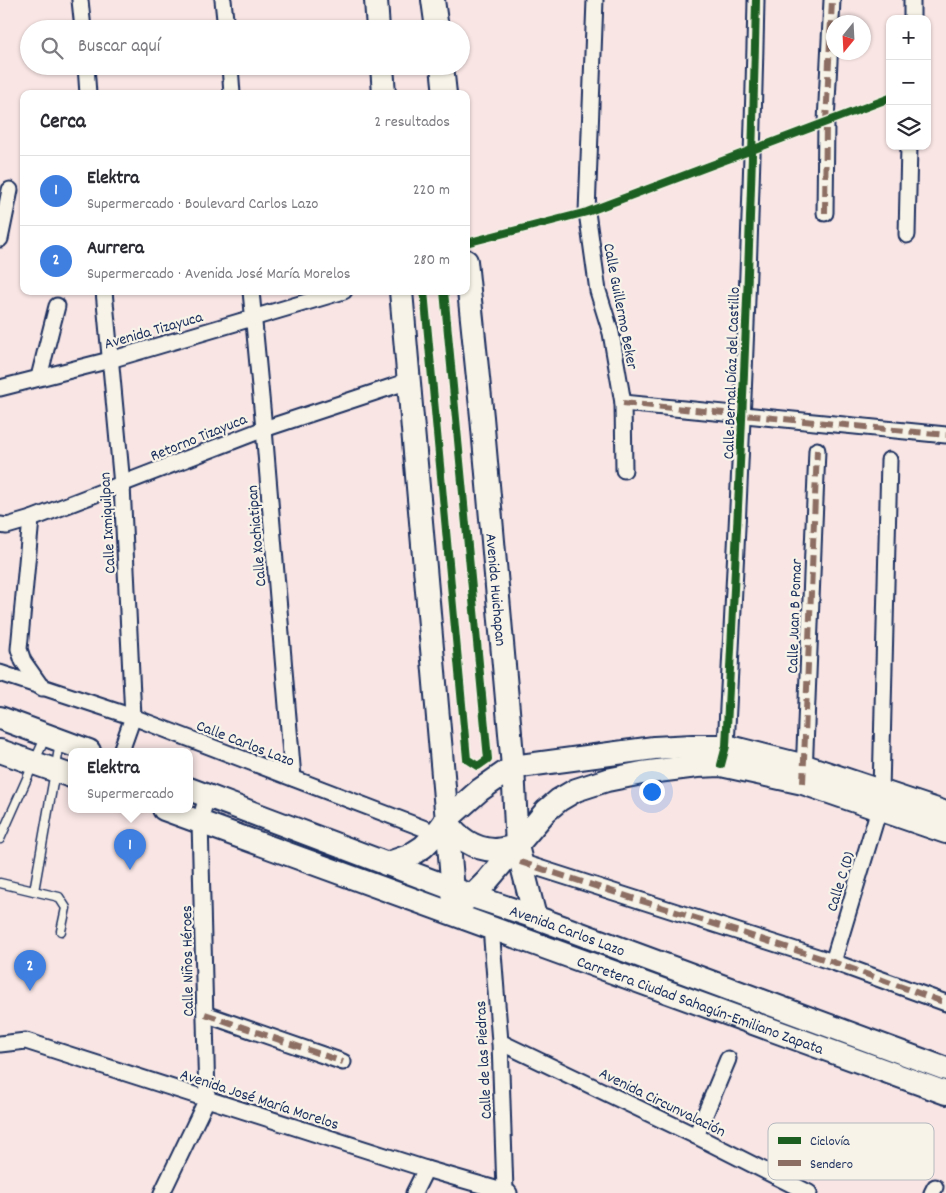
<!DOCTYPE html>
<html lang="es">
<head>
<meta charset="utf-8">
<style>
	:root { --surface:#fff; --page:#f7f7f7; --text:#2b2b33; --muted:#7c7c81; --line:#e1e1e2; --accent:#2563eb }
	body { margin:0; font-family:Dekko,sans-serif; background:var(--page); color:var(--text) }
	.controls { position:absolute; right:15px; top:15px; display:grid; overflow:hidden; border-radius:10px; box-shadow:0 1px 4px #0004 }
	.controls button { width:45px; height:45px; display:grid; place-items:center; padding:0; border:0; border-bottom:1px solid var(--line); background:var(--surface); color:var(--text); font:25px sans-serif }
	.compass { position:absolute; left:826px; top:15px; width:45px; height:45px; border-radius:50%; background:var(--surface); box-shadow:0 1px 4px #0004; rotate:198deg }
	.you { position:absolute; left:651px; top:791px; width:18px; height:18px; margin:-12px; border:4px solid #fff; border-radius:50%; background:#1a73e8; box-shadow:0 0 0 8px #1a73e833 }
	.badge { display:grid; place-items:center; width:32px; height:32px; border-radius:50%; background:var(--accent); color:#fff; font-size:16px; font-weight:700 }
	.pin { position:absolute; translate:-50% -41px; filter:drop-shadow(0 1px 2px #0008) }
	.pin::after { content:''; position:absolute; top:26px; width:18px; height:15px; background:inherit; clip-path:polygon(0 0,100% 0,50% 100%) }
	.popup { position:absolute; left:68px; top:748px; width:125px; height:65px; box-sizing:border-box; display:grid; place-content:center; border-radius:10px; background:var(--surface); filter:drop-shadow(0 1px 4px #0005); font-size:16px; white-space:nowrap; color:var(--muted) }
	.popup b { font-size:19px; color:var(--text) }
	.popup::after { content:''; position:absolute; left:50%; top:100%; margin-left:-10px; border:10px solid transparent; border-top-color:var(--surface) }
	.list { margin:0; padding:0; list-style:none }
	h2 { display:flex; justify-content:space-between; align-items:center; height:65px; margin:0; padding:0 20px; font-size:21px }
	h2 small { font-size:16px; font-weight:400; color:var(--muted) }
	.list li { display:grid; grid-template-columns:32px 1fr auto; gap:15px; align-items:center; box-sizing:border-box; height:70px; padding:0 20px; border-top:1px solid var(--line) }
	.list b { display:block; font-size:19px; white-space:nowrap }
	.list p { margin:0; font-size:16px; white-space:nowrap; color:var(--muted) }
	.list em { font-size:16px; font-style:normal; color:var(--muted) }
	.icon { flex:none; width:28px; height:28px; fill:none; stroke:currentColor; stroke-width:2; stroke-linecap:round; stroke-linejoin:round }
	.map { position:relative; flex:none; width:946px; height:1193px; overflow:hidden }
	.search { position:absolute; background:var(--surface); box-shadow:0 1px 4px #0004; left:20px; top:20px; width:450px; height:55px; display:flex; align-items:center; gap:12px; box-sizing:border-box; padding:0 18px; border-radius:28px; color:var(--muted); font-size:19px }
	.panel { position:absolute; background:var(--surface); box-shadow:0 1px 4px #0004; left:20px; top:90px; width:450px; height:205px; border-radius:10px }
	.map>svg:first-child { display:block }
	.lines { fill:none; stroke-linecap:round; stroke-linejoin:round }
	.lane-casing { stroke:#1b2f5e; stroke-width:11 }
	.street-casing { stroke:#1b2f5e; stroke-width:19 }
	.secondary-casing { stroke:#1b2f5e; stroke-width:26 }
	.lane { stroke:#f7f3e8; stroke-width:8 }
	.street { stroke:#f7f3e8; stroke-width:15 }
	.secondary { stroke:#f7f3e8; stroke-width:22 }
	.quiet { stroke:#8d6e63; stroke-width:6; stroke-dasharray:12 6; stroke-linecap:butt }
	.cycleway-casing { stroke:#f7f3e8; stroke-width:11 }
	.cycleway { stroke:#1b5e20; stroke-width:8 }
	.labels { text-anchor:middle; stroke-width:4.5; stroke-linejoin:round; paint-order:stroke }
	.street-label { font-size:16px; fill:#1b2f5e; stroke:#f7f3e8 }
	.key { fill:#f7f3e8; stroke:#b5b8bf; stroke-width:1 }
	.key-label { font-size:14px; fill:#1b2f5e }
</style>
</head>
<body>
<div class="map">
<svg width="946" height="1193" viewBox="0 0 946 1193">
	<rect width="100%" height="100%" fill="#f8e5e4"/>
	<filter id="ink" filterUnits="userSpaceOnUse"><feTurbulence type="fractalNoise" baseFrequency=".02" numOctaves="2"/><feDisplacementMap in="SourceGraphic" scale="10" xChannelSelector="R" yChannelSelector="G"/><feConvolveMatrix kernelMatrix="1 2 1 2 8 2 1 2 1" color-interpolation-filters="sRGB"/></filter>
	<g filter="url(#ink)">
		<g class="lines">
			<defs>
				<g id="lane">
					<polyline points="0,839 45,738"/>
					<polyline points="0,883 59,897 66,908 61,931"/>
					<polyline points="34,891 60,743"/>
				</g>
				<g id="street">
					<polyline points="80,0 83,29"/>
					<polyline points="223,0 226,29"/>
					<polyline points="595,0 587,212 598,291 611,333 623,403 624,470"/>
					<polyline points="912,19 912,0"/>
					<polyline points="86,66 88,94"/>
					<polyline points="230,66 232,94"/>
					<polyline points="825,213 826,122 832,0"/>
					<polyline points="907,235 909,146"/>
					<polyline points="0,239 10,190"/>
					<polyline points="104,291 122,485 133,717 121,751"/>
					<polyline points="251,291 264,429 293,778"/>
					<polyline points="39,377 57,306"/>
					<polyline points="0,388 110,360 344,291"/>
					<polyline points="623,403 946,435"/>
					<polyline points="31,519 19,649 23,661 42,688"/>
					<polyline points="0,525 7,526 31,519 264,429 409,381"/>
					<polyline points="0,673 133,717 436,833"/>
					<path d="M723,755L726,746C739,498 751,249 756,0"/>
					<polyline points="804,774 817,450"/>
					<polyline points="520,862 833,962 946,1003"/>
					<polyline points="491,927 500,1042 505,1191"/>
					<polyline points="833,962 876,819 881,791 889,460"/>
					<polyline points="205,1014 343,1062"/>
					<polyline points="500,1042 696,1136 809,1193"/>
					<polyline points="0,1044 26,1041 426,1169 509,1193"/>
					<polyline points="696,1136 728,1059"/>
					<polyline points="162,1193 207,1099 200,821 207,796"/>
					<polyline points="414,1193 426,1169"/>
					<polyline points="932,1193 935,1187"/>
				</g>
				<g id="secondary">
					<polyline points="376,0 378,29"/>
					<polyline points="433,0 437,29"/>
					<polyline points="382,66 384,94"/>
					<polyline points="442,66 445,94"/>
					<path id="s1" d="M466,261L482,417L513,767L517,846L535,917"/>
					<polyline points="401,291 454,902"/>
					<polyline points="0,718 89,751"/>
					<polyline points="0,751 71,776"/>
					<path id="s2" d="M189,789L472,896L535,917L946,1069"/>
					<path id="s3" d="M164,809L946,1093"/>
					<path d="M446,820C457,837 473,849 494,850C502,850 510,847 517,846"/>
					<polyline points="386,864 409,856 423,847 435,835 446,820 480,790 513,767 654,748 693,746 726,746 805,766 946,813"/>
					<polyline points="460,903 472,896 487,881 546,811 559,800 576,790 607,780 642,773 697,766 721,765 803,783 946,832"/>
				</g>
			</defs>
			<!-- lane casing -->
			<use href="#lane" class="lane-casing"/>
			<!-- street casing -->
			<use href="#street" class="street-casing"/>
			<!-- secondary casing -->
			<use href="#secondary" class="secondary-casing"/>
			<!-- lane -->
			<use href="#lane" class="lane"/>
			<!-- street -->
			<use href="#street" class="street"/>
			<!-- secondary -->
			<use href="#secondary" class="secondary"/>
			<!-- quiet -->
			<g class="quiet">
				<polyline points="825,213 826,122 832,0"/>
				<polyline points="623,403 946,435"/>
				<polyline points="803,783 817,450"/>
				<polyline points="520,862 833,962 946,1003"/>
				<polyline points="205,1014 343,1062"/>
			</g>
			<defs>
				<g id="cycleway">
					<polyline points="466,243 587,212 890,98"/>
					<polyline points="424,291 467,759 478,766 488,759 444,291"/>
					<path d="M721,765L726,746C739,498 751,249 756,0"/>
				</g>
			</defs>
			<!-- cycleway casing -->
			<use href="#cycleway" class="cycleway-casing"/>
			<!-- cycleway -->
			<use href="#cycleway" class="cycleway"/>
		</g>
	</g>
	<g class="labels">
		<!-- street labels -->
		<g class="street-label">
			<text transform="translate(622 306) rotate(79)" y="6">Calle Guillermo Beker</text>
			<text transform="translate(153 329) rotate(-16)" y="6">Avenida Tizayuca</text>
			<text transform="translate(730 373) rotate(-88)" y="6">Calle Bernal Díaz del Castillo</text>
			<text transform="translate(198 436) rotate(-22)" y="6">Retorno Tizayuca</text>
			<text transform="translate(106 523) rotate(-93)" y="6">Calle Ixmiquilpan</text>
			<text transform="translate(255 536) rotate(-95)" y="6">Calle Xochiatipan</text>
			<text dy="6" stroke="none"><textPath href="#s1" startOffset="330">Avenida Huichapan</textPath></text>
			<text transform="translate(793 616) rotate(-88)" y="6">Calle Juan B Pomar</text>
			<text transform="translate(246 742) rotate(21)" y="6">Calle Carlos Lazo</text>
			<text transform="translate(839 881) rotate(-73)" y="6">Calle C (D)</text>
			<text dy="6" stroke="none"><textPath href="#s2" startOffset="404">Avenida Carlos Lazo</textPath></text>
			<text transform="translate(186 961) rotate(-91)" y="6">Calle Niños Héroes</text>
			<text dy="6" stroke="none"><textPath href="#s3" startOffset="571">Carretera Ciudad Sahagún-Emiliano Zapata</textPath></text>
			<text transform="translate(482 1060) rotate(-93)" y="6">Calle de las Piedras</text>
			<text transform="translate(260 1098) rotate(18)" y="6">Avenida José María Morelos</text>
			<text transform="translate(663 1101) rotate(26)" y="6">Avenida Circunvalación</text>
		</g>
	</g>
	<!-- legend -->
	<rect x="768" y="1123" width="166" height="57" rx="8" class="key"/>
	<rect x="778" y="1137" width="23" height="7" fill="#1b5e20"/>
	<rect x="778" y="1160" width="23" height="6" fill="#8d6e63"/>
	<g class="key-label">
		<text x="810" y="1145">Ciclovía</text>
		<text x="810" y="1168">Sendero</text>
	</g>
</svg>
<div class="controls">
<button>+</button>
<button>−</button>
<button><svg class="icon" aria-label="layers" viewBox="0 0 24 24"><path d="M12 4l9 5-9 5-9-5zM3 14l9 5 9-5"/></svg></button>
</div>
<svg class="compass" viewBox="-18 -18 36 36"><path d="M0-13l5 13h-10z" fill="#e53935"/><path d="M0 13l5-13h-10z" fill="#7c7c81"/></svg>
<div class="you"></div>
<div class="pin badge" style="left:130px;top:870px;background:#3f7fe0">1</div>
<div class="popup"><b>Elektra</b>Supermercado</div>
<div class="pin badge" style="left:30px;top:991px;background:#3f7fe0">2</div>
<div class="search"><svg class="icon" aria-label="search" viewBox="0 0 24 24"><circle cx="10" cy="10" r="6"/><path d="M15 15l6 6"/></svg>Buscar aquí</div>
<section class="panel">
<h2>Cerca<small>2 resultados</small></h2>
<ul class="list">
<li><span class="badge" style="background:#3f7fe0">1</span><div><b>Elektra</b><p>Supermercado · Boulevard Carlos Lazo</p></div><em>220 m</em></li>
<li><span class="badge" style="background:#3f7fe0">2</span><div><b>Aurrera</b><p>Supermercado · Avenida José María Morelos</p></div><em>280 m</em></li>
</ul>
</section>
</div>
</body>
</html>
